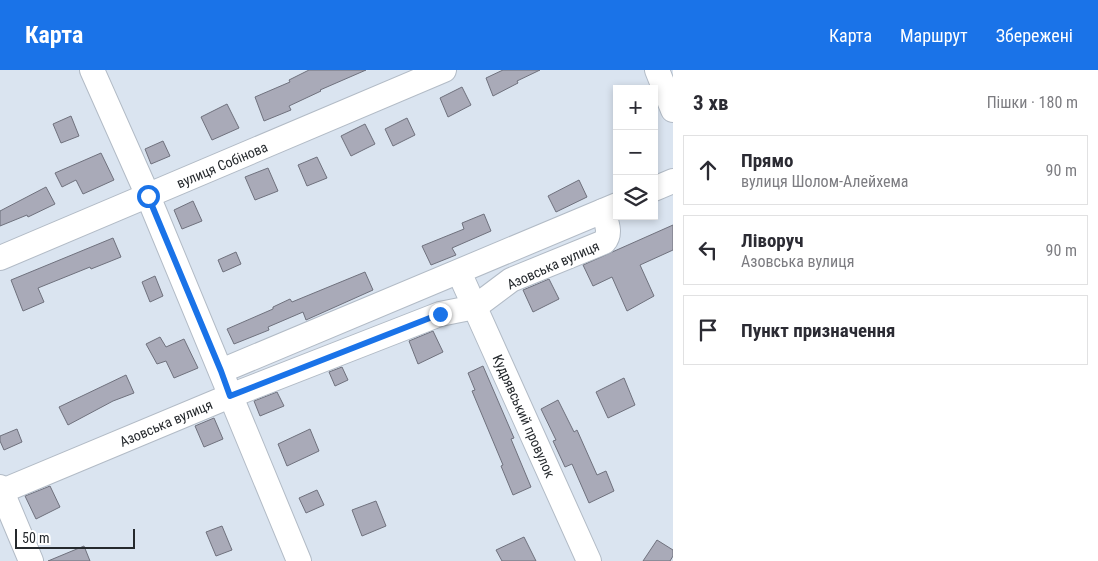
<!DOCTYPE html>
<html lang="uk">
<head>
<meta charset="utf-8">
<style>
	:root { --surface:#fff; --page:#f2f2f3; --text:#2b2b33; --muted:#7c7c81; --line:#e1e1e2; --accent:#1a73e8 }
	body { margin:0; font-family:"Roboto Condensed",sans-serif; background:var(--page); color:var(--text) }
	.controls { position:absolute; right:15px; top:15px; display:grid; overflow:hidden; border-radius:0px; box-shadow:0 2px 8px #0003 }
	.controls button { width:45px; height:45px; display:grid; place-items:center; padding:0; border:0; border-bottom:1px solid var(--line); background:var(--surface); color:var(--text); font:25px sans-serif }
	.scale { position:absolute; left:15px; bottom:12px; width:120px; box-sizing:border-box; padding-left:5px; border:2px solid #25292d; border-top:0; font-size:14px; line-height:18px; white-space:nowrap; color:#25292d; -webkit-text-stroke:4px #fff; paint-order:stroke }
	.stop { position:absolute; width:15px; height:15px; margin:-11px; border:4px solid #1a73e8; border-radius:50%; background:#fff }
	.stop.end { background:#1a73e8; border-color:#fff; box-shadow:0 1px 5px #0008 }
	.list { margin:0; padding:0; list-style:none }
	h2 { display:flex; justify-content:space-between; align-items:center; height:65px; margin:0; padding:0 20px; font-size:21px }
	h2 small { font-size:16px; font-weight:400; color:var(--muted) }
	.list li { display:grid; grid-template-columns:32px 1fr auto; gap:15px; align-items:center; box-sizing:border-box; height:70px; margin:0 10px 10px; padding:0 10px; border:1px solid var(--line); border-radius:0px }
	.list b { display:block; font-size:19px; white-space:nowrap }
	.list p { margin:0; font-size:16px; white-space:nowrap; color:var(--muted) }
	.list em { font-size:16px; font-style:normal; color:var(--muted) }
	.icon { flex:none; width:28px; height:28px; fill:none; stroke:currentColor; stroke-width:2; stroke-linecap:round; stroke-linejoin:round }
	.map { position:relative; flex:none; width:673px; height:491px; overflow:hidden }
	header { display:flex; align-items:center; gap:30px; box-sizing:border-box; height:70px; padding:0 25px; background:var(--accent); color:#fff }
	header strong { font-size:24px }
	nav { display:flex; gap:28px; margin-inline-start:auto; font-size:18px }
	main { display:flex }
	aside { flex:1; background:var(--surface) }
	.map>svg:first-child { display:block }
	.building { fill:#a9aab8; stroke:#6f717d }
	.lines { fill:none; stroke-linecap:round; stroke-linejoin:round }
	.minor-casing { stroke:#b2bbc6; stroke-width:26 }
	.minor { stroke:#fff; stroke-width:24 }
	.route { stroke:#1a73e8; stroke-width:6 }
	.labels { text-anchor:middle; stroke-width:5; stroke-linejoin:round; paint-order:stroke }
	.street-label { font-size:14px; fill:#25292d; stroke:#fff }
</style>
</head>
<body>
<header>
<strong>Карта</strong>
<nav><a>Карта</a><a>Маршрут</a><a>Збережені</a></nav>
</header>
<main>
<div class="map">
<svg width="673" height="491" viewBox="0 0 673 491">
	<rect width="100%" height="100%" fill="#dae4f0"/>
	<!-- building -->
	<g class="building">
		<polygon points="309,0 366,0 320,20 321,21 289,36 291,40 264,51 255,27 290,12 289,10"/>
		<polygon points="503,0 540,0 517,11 518,13 493,26 486,8"/>
		<polygon points="462,17 471,35 448,47 440,28"/>
		<polygon points="227,34 239,58 212,70 201,47"/>
		<polygon points="71,46 79,66 61,73 53,54"/>
		<polygon points="407,48 415,65 393,76 385,59"/>
		<polygon points="365,54 375,74 351,86 341,66"/>
		<polygon points="163,71 170,86 151,94 145,79"/>
		<polygon points="101,83 114,110 83,124 76,110 62,117 55,103"/>
		<polygon points="317,87 327,108 307,116 298,95"/>
		<polygon points="268,98 278,121 255,130 245,107"/>
		<polygon points="579,110 587,127 556,142 548,126"/>
		<polygon points="46,117 55,134 28,147 27,145 0,156 0,141"/>
		<polygon points="193,131 202,151 182,159 174,140"/>
		<polygon points="484,144 491,161 452,178 456,185 431,195 422,176 464,159 462,153"/>
		<polygon points="673,155 673,180 640,195 654,226 627,241 612,207 593,216 583,195"/>
		<polygon points="113,168 121,187 91,199 90,197 38,218 44,232 23,241 11,210"/>
		<polygon points="236,182 241,194 223,202 218,190"/>
		<polygon points="365,202 373,220 306,250 303,242 268,257 269,260 234,274 227,259 273,239 273,237 290,229 292,232"/>
		<polygon points="155,206 163,226 150,232 142,212"/>
		<polygon points="549,209 559,229 533,242 523,220"/>
		<polygon points="433,261 443,282 418,294 409,271"/>
		<polygon points="160,267 166,277 184,269 198,298 174,308 166,291 157,294 146,274"/>
		<polygon points="483,296 514,368 511,369 531,417 513,425 501,396 503,395 472,321 475,320 468,303"/>
		<polygon points="342,297 348,310 335,316 329,302"/>
		<polygon points="126,305 134,323 113,331 68,355 59,337"/>
		<polygon points="624,308 635,335 608,348 596,322"/>
		<polygon points="277,322 284,336 260,346 254,331"/>
		<polygon points="558,330 574,362 577,360 597,405 606,401 614,421 589,433 572,394 565,397 553,371 556,370 541,339"/>
		<polygon points="214,348 223,369 204,377 195,356"/>
		<polygon points="17,359 22,372 4,380 0,371 0,366"/>
		<polygon points="310,359 319,381 287,396 278,374"/>
		<polygon points="50,416 60,437 36,449 25,426"/>
		<polygon points="317,420 324,435 306,443 299,428"/>
		<polygon points="376,431 386,456 362,466 352,440"/>
		<polygon points="222,456 232,480 216,486 206,462"/>
		<polygon points="524,467 536,491 502,491 496,480"/>
		<polygon points="657,470 673,480 673,486 670,491 643,491"/>
		<polygon points="84,476 90,491 48,491"/>
	</g>
	<g class="lines">
		<defs>
			<g id="minor">
				<polyline points="92,0 148,126 299,491"/>
				<polyline points="657,0 673,40"/>
				<polyline points="654,119 673,111"/>
				<polyline points="0,188 444,0"/>
				<polyline points="459,202 589,491"/>
				<polyline points="221,301 617,135"/>
				<polyline points="0,417 31,491"/>
				<path d="M0,422L230,326L440,244L475,237L511,210L604,172C612,163 606,152 603,141"/>
			</g>
		</defs>
		<!-- minor casing -->
		<use href="#minor" class="minor-casing"/>
		<!-- minor -->
		<use href="#minor" class="minor"/>
	</g>
	<g class="lines">
		<!-- route -->
		<polyline class="route" points="148,126 221,301 230,326 440,244"/>
	</g>
	<g class="labels">
		<!-- street labels -->
		<g class="street-label">
			<text transform="translate(222 95) rotate(-23)" y="5">вулиця Собінова</text>
			<text transform="translate(553 195) rotate(-24)" y="5">Азовська вулиця</text>
			<text transform="translate(524 346) rotate(66)" y="5">Кудрявський провулок</text>
			<text transform="translate(166 353) rotate(-23)" y="5">Азовська вулиця</text>
		</g>
	</g>
</svg>
<div class="controls">
<button>+</button>
<button>−</button>
<button><svg class="icon" aria-label="layers" viewBox="0 0 24 24"><path d="M12 4l9 5-9 5-9-5zM3 14l9 5 9-5"/></svg></button>
</div>
<div class="scale">50 m</div>
<div class="stop" style="left:148px;top:126px"></div>
<div class="stop end" style="left:440px;top:244px"></div>
</div>
<aside>
<h2>3 хв<small>Пішки · 180 m</small></h2>
<ul class="list">
<li><svg class="icon" aria-label="ahead" viewBox="0 0 24 24"><path d="M12 20V5M6 11l6-6 6 6"/></svg><div><b>Прямо</b><p>вулиця Шолом-Алейхема</p></div><em>90 m</em></li>
<li><svg class="icon" aria-label="left" viewBox="0 0 24 24"><path d="M17 20v-9H6M10 6l-5 5 5 5"/></svg><div><b>Ліворуч</b><p>Азовська вулиця</p></div><em>90 m</em></li>
<li><svg class="icon" aria-label="arrive" viewBox="0 0 24 24"><path d="M6 21V4h12l-3 4 3 4H6"/></svg><div><b>Пункт призначення</b></div></li>
</ul>
</aside>
</main>
</body>
</html>
